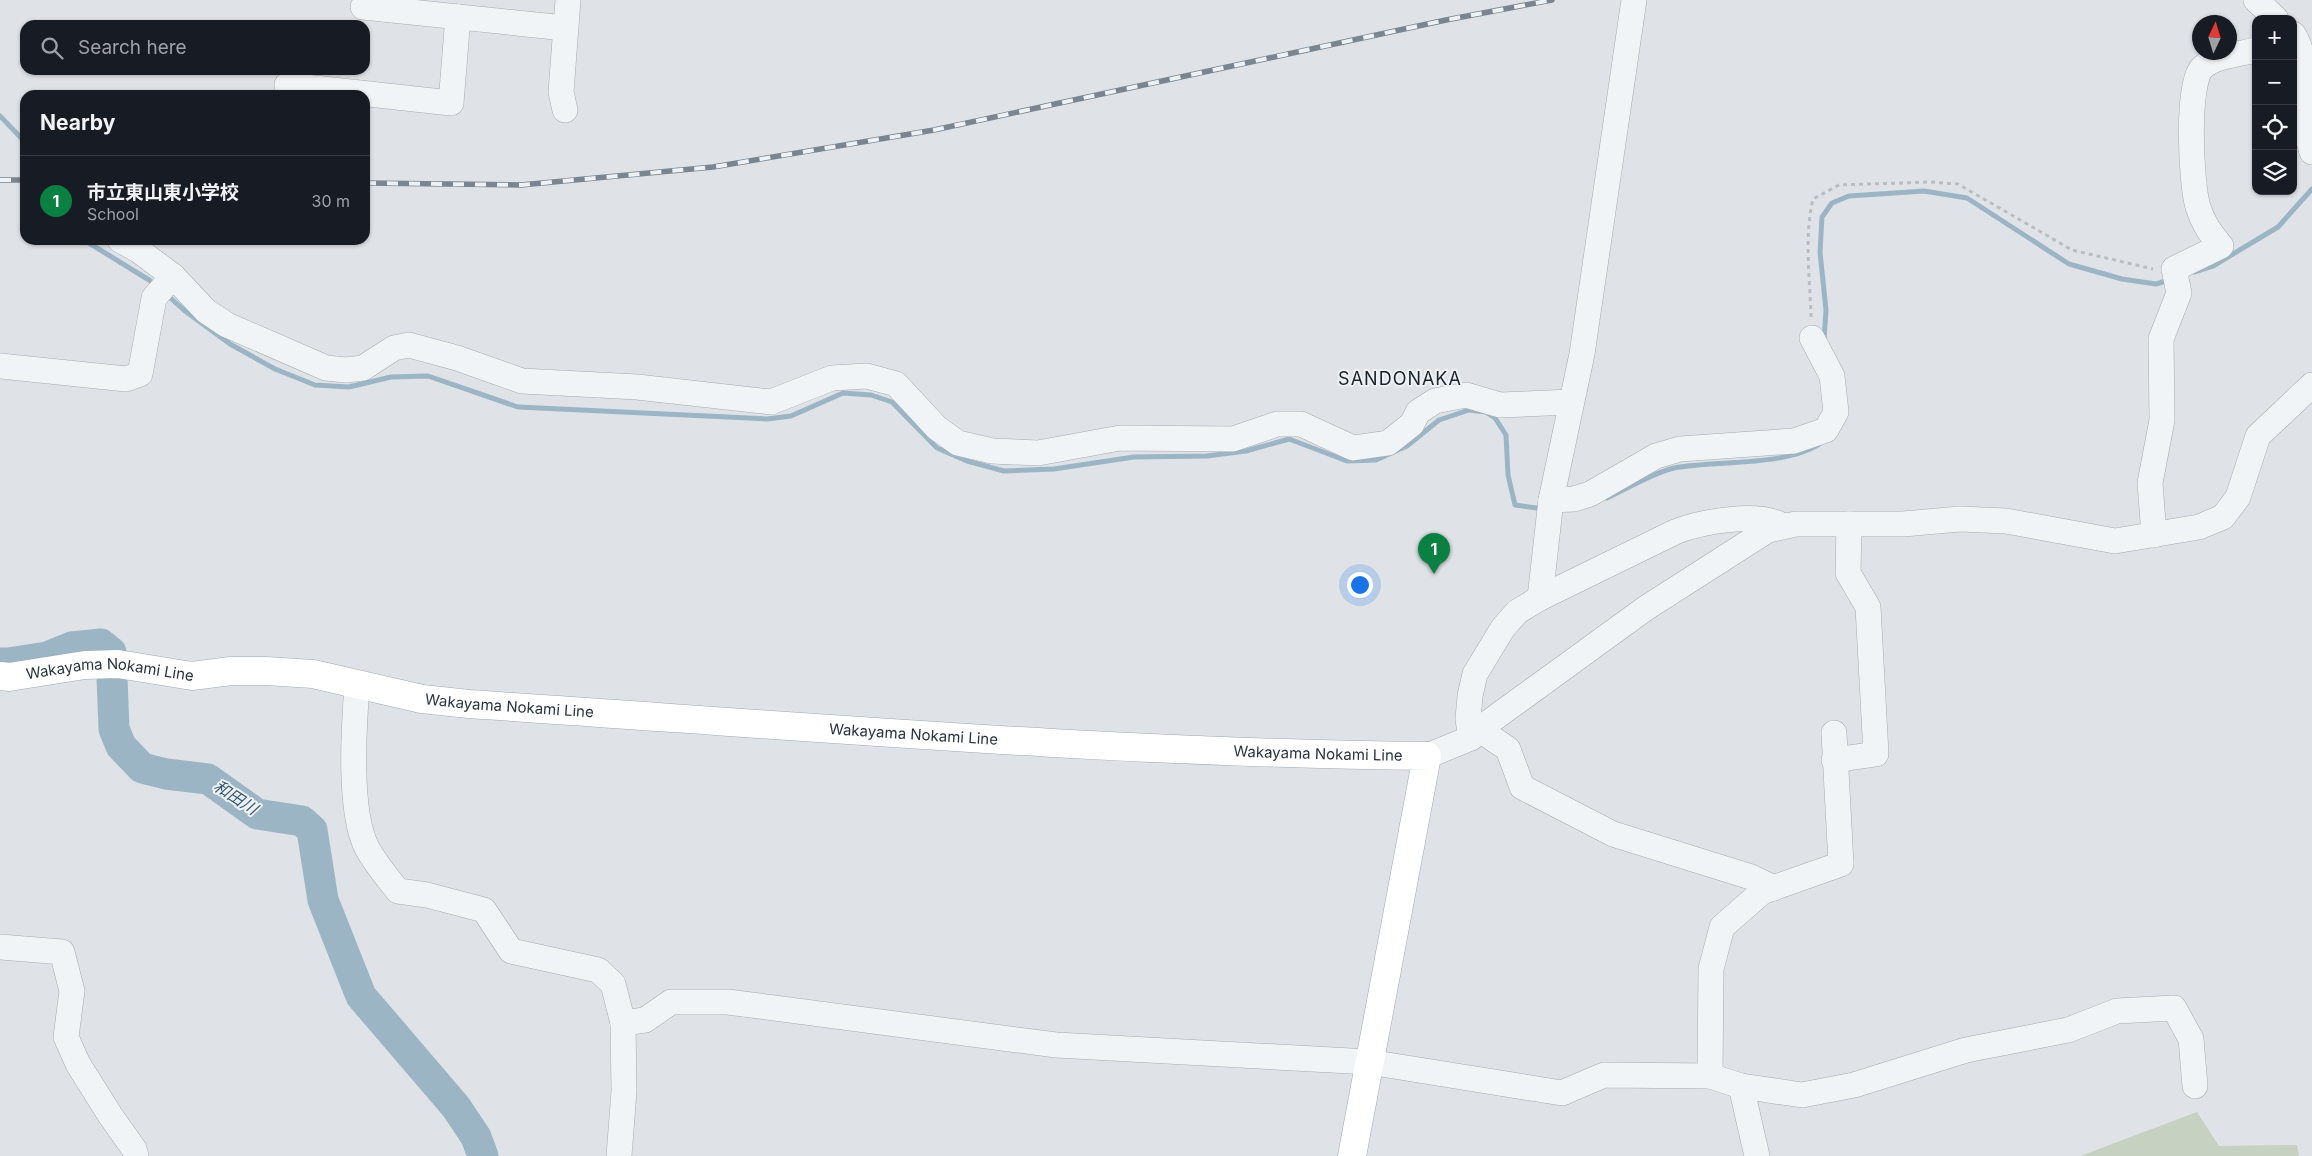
<!DOCTYPE html>
<html lang="en">
<head>
<meta charset="utf-8">
<style>
	:root { --surface:#171b24; --page:#242831; --text:#f1f3f6; --muted:#9ea1a6; --line:#363941; --accent:#0b8043 }
	body { margin:0; font-family:Inter,"Noto Sans JP",sans-serif; background:var(--page); color:var(--text) }
	.controls { position:absolute; right:15px; top:15px; display:grid; overflow:hidden; border-radius:10px; box-shadow:0 1px 4px #0004 }
	.controls button { width:45px; height:45px; display:grid; place-items:center; padding:0; border:0; border-bottom:1px solid var(--line); background:var(--surface); color:var(--text); font:25px sans-serif }
	.compass { position:absolute; left:2192px; top:15px; width:45px; height:45px; border-radius:50%; background:var(--surface); box-shadow:0 1px 4px #0004; rotate:4deg }
	.you { position:absolute; left:1359px; top:584px; width:18px; height:18px; margin:-12px; border:4px solid #fff; border-radius:50%; background:#1a73e8; box-shadow:0 0 0 8px #1a73e833 }
	.badge { display:grid; place-items:center; width:32px; height:32px; border-radius:50%; background:var(--accent); color:#fff; font-size:16px; font-weight:700 }
	.pin { position:absolute; translate:-50% -41px; filter:drop-shadow(0 1px 2px #0008) }
	.pin::after { content:''; position:absolute; top:26px; width:18px; height:15px; background:inherit; clip-path:polygon(0 0,100% 0,50% 100%) }
	.list { margin:0; padding:0; list-style:none }
	h2 { display:flex; justify-content:space-between; align-items:center; height:65px; margin:0; padding:0 20px; font-size:21px }
	h2 small { font-size:16px; font-weight:400; color:var(--muted) }
	.list li { display:grid; grid-template-columns:32px 1fr auto; gap:15px; align-items:center; box-sizing:border-box; height:90px; padding:0 20px; border-top:1px solid var(--line) }
	.list b { display:block; font-size:19px; white-space:nowrap }
	.list p { margin:0; font-size:16px; white-space:nowrap; color:var(--muted) }
	.list em { font-size:16px; font-style:normal; color:var(--muted) }
	.icon { flex:none; width:28px; height:28px; fill:none; stroke:currentColor; stroke-width:2; stroke-linecap:round; stroke-linejoin:round }
	.map { position:relative; flex:none; width:2312px; height:1156px; overflow:hidden }
	.search { position:absolute; background:var(--surface); box-shadow:0 1px 4px #0004; left:20px; top:20px; width:350px; height:55px; display:flex; align-items:center; gap:12px; box-sizing:border-box; padding:0 18px; border-radius:15px; color:var(--muted); font-size:19px }
	.panel { position:absolute; background:var(--surface); box-shadow:0 1px 4px #0004; left:20px; top:90px; width:350px; height:155px; border-radius:15px }
	.map>svg:first-child { display:block }
	.green { fill:#c7d1c1 }
	.lines { fill:none; stroke-linecap:round; stroke-linejoin:round }
	.stream { stroke:#9cb5c5; stroke-width:5 }
	.river { stroke:#9cb5c5; stroke-width:31 }
	.minor-casing { stroke:#a5abb1; stroke-width:26 }
	.major-casing { stroke:#9fa9b2; stroke-width:29 }
	.path { stroke:#b9bec2; stroke-width:3; stroke-dasharray:4 4; stroke-linecap:butt }
	.minor { stroke:#f1f4f6; stroke-width:25 }
	.major { stroke:#fff; stroke-width:28 }
	.rail-casing { stroke:#798590; stroke-width:5.5 }
	.rail { stroke:#eef2f5; stroke-width:4; stroke-dasharray:11; stroke-linecap:butt }
	.labels { text-anchor:middle; stroke-width:4; stroke-linejoin:round; paint-order:stroke }
	.street-label { font-size:15px; fill:#29333e; stroke:#eef2f5 }
	.water-label { font-size:16px; font-style:italic; fill:#36566f; stroke:#eef2f5 }
	.quarter-label { font-size:18px; letter-spacing:1px; fill:#1b242e; stroke:#eef2f5 }
</style>
</head>
<body>
<div class="map">
<svg width="2312" height="1156" viewBox="0 0 2312 1156">
	<rect width="100%" height="100%" fill="#dfe3e7"/>
	<!-- green -->
	<polygon class="green" points="2197,1112 2219,1146 2297,1145 2299,1156 2080,1156"/>
	<g class="lines">
		<!-- stream -->
		<g class="stream">
			<polyline points="0,116 25,142"/>
			<polyline points="84,240 149,280 157,286"/>
			<polyline points="2194,272 2213,266 2278,227 2312,189"/>
			<polyline points="167,295 185,311 230,344 275,369 315,385 349,387 391,377 428,376 518,407 767,419 791,416 843,393 871,395 892,402 937,448 967,461 1004,471 1054,469 1134,457 1207,456 1246,451 1289,439 1347,461 1376,460 1407,446 1439,420 1469,410 1486,412 1495,418 1506,435 1508,475 1515,505 1544,509"/>
			<polyline points="1824,340 1826,310 1820,252 1822,217 1832,203 1849,196 1924,191 1967,198 2069,264 2122,279 2156,284 2169,280"/>
			<path d="M1607,498C1626,489 1655,472 1674,468C1717,460 1786,467 1821,443"/>
		</g>
		<!-- river -->
		<polyline class="river" points="0,663 8,663 47,657 72,647 101,644 111,652 114,729 121,746 142,768 166,774 208,779 257,814 302,821 312,830 323,900 361,996 456,1107 476,1137 483,1156"/>
		<defs>
			<g id="minor">
				<polyline points="2256,0 2276,19"/>
				<polyline points="363,7 565,28"/>
				<path d="M2293,34C2312,61 2299,116 2312,152"/>
				<polyline points="287,85 451,103 458,17"/>
				<polyline points="565,110 561,92 568,0"/>
				<polyline points="120,240 138,250 173,276 206,311 227,325 326,368 346,370 363,368 394,348 409,345 457,358 522,381 637,387 771,402 832,378 867,376 896,384 937,428 958,443 992,451 1038,453 1120,438 1233,439 1277,424 1301,424 1353,448 1388,443 1412,424 1418,412 1435,401 1466,395 1500,405 1571,402"/>
				<polyline points="0,366 126,379 140,374 154,298 173,276"/>
				<polyline points="1551,500 1574,499 1590,494 1656,456 1680,449 1794,441 1826,430 1836,412 1832,376 1812,338"/>
				<path d="M2154,535L2150,483L2162,420L2161,339L2179,293L2174,269L2221,246C2210,233 2203,223 2198,207C2191,185 2186,83 2202,68C2214,56 2240,54 2256,50"/>
				<polyline points="1540,598 1551,500 1582,354 1634,0"/>
				<path d="M357,685C354,726 348,811 367,848C375,863 387,877 398,891L427,895L484,910L511,951L598,970L613,984L623,1023L624,1091L619,1156"/>
				<polyline points="1480,730 1508,749 1522,787 1613,834 1751,877 1774,888"/>
				<path d="M1471,738L1468,719L1470,696L1475,674L1503,628L1517,612L1540,598L1675,532C1700,522 1759,511 1783,526"/>
				<polyline points="1427,756 1471,738 1489,722 1646,608 1768,530 1796,524 1903,524 1960,519 2006,521 2115,541 2199,527 2223,517 2238,497 2258,436 2312,385"/>
				<polyline points="1834,760 1876,754 1868,607 1848,573 1849,524"/>
				<polyline points="0,947 62,952 72,991 66,1037 78,1064 110,1115 134,1149 136,1156"/>
				<polyline points="623,1023 645,1020 671,1002 728,1002 1056,1045 1369,1062 1562,1093 1604,1075 1710,1076 1741,1086 1802,1095 1854,1085 1966,1050 2068,1030 2117,1011 2174,1008 2191,1039 2195,1086"/>
				<polyline points="1710,1076 1711,969 1722,927 1762,892 1841,864 1834,733"/>
				<polyline points="1741,1086 1757,1156"/>
			</g>
			<g id="major">
				<path id="s1" d="M0,676L9,677L85,665L118,664L192,676L231,671H266L313,674L422,699L469,704C788,725 1108,753 1427,756L1352,1156"/>
			</g>
		</defs>
		<!-- minor casing -->
		<use href="#minor" class="minor-casing"/>
		<!-- major casing -->
		<use href="#major" class="major-casing"/>
		<!-- path -->
		<path class="path" d="M1811,317C1810,279 1804,236 1813,199L1839,185L1930,182L1958,184L2072,250L2153,269"/>
		<!-- minor -->
		<use href="#minor" class="minor"/>
		<!-- major -->
		<use href="#major" class="major"/>
		<defs>
			<g id="rail">
				<polyline points="0,180 25,180"/>
				<polyline points="365,183 521,185 713,167 934,130 1446,20 1552,0"/>
			</g>
		</defs>
		<!-- rail casing -->
		<use href="#rail" class="rail-casing"/>
		<!-- rail -->
		<use href="#rail" class="rail"/>
	</g>
	<g class="labels">
		<!-- street labels -->
		<g class="street-label">
			<text dy="5" stroke="none"><textPath href="#s1" startOffset="111">Wakayama Nokami Line</textPath></text>
			<text dy="5" stroke="none"><textPath href="#s1" startOffset="515">Wakayama Nokami Line</textPath></text>
			<text dy="5" stroke="none"><textPath href="#s1" startOffset="920">Wakayama Nokami Line</textPath></text>
			<text dy="5" stroke="none"><textPath href="#s1" startOffset="1325">Wakayama Nokami Line</textPath></text>
		</g>
		<!-- water labels -->
		<g class="water-label">
			<text transform="translate(236 797) rotate(33)" y="6">和田川</text>
		</g>
		<!-- quarter labels -->
		<g class="quarter-label">
			<text x="1400" y="385">SANDONAKA</text>
		</g>
	</g>
</svg>
<div class="controls">
<button>+</button>
<button>−</button>
<button><svg class="icon" aria-label="locate" viewBox="0 0 24 24"><circle cx="12" cy="12" r="6"/><path d="M12 2v4M12 18v4M2 12h4M18 12h4"/></svg></button>
<button><svg class="icon" aria-label="layers" viewBox="0 0 24 24"><path d="M12 4l9 5-9 5-9-5zM3 14l9 5 9-5"/></svg></button>
</div>
<svg class="compass" viewBox="-18 -18 36 36"><path d="M0-13l5 13h-10z" fill="#e53935"/><path d="M0 13l5-13h-10z" fill="#9ea1a6"/></svg>
<div class="you"></div>
<div class="pin badge" style="left:1434px;top:574px">1</div>
<div class="search"><svg class="icon" aria-label="search" viewBox="0 0 24 24"><circle cx="10" cy="10" r="6"/><path d="M15 15l6 6"/></svg>Search here</div>
<section class="panel">
<h2>Nearby<small></small></h2>
<ul class="list">
<li><span class="badge">1</span><div><b>市立東山東小学校</b><p>School</p></div><em>30 m</em></li>
</ul>
</section>
</div>
</body>
</html>
